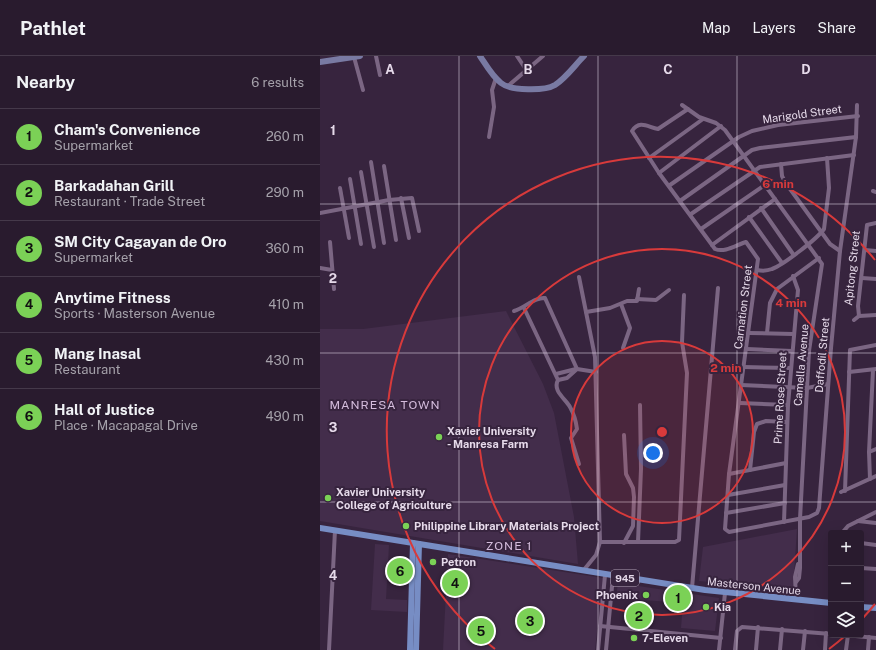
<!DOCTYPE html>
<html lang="en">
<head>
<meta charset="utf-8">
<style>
	:root { --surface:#291b2e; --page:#312436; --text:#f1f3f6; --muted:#a5a1aa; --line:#45394a; --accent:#7bd156 }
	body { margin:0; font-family:"Public Sans",sans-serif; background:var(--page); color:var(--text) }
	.controls { position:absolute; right:12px; bottom:12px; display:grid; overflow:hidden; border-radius:4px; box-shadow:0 4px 16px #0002 }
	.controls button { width:36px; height:36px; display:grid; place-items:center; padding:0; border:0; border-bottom:1px solid var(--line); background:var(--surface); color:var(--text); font:20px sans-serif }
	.you { position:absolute; left:333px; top:397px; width:14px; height:14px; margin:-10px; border:3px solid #fff; border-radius:50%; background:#1a73e8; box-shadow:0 0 0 6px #1a73e833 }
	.badge { display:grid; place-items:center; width:26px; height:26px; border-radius:50%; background:var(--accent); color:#111; font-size:13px; font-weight:700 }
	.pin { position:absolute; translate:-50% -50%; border:2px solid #fff; box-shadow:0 1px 4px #0006 }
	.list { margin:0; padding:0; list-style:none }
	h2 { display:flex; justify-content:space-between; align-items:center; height:52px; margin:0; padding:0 16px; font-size:17px }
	h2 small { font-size:13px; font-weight:400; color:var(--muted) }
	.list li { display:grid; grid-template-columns:26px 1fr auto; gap:12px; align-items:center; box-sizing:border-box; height:56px; padding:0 16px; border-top:1px solid var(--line) }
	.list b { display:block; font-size:15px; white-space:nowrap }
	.list p { margin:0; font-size:13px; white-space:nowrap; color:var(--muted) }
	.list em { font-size:13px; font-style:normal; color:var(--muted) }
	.icon { flex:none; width:22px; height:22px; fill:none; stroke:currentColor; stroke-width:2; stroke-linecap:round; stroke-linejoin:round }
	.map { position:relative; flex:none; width:556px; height:594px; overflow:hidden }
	header { display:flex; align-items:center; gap:24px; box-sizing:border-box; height:56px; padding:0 20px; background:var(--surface); border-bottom:1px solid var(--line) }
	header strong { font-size:19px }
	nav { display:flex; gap:22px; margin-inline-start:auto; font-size:14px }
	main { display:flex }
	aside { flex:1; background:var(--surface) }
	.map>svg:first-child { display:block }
	.built { fill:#432d4b }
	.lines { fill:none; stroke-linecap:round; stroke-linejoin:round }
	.street { stroke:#7b6683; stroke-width:4 }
	.secondary { stroke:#797aa3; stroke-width:6 }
	.primary { stroke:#778dc4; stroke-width:6 }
	.grid { fill:none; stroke:#e6daea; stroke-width:1; stroke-opacity:0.55 }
	.ring { fill:none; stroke:#d83a3b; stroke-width:2 }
	.poi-dot { fill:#7bd156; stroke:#37243e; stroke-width:1.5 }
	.labels { text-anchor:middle; stroke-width:4; stroke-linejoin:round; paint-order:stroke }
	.shield { fill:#37243e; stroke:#b2a3b6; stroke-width:1 }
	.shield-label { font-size:10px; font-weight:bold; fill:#e6daea }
	.street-label { font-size:11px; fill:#e6daea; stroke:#37243e }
	.poi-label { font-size:11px; font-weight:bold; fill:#e6daea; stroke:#37243e; text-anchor:start }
	.neighbourhood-label { font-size:12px; letter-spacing:1px; fill:#d4bcdc; stroke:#37243e }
	.grid-label { font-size:13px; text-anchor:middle; font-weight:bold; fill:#e6daea; stroke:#37243e; stroke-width:4; stroke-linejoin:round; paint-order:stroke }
	.centre { fill:#d83a3b; stroke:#37243e; stroke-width:2 }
	.ring-label { font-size:12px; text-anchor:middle; font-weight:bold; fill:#d83a3b; stroke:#37243e; stroke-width:4; stroke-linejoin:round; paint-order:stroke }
</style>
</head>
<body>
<header>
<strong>Pathlet</strong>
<nav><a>Map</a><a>Layers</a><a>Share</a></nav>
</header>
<main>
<aside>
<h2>Nearby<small>6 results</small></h2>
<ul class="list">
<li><span class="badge">1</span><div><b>Cham's Convenience</b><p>Supermarket</p></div><em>260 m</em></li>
<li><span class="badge">2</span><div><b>Barkadahan Grill</b><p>Restaurant · Trade Street</p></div><em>290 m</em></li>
<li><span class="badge">3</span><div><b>SM City Cagayan de Oro</b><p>Supermarket</p></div><em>360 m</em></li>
<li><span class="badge">4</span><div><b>Anytime Fitness</b><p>Sports · Masterson Avenue</p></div><em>410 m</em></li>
<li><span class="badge">5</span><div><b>Mang Inasal</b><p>Restaurant</p></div><em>430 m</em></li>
<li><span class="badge">6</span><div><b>Hall of Justice</b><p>Place · Macapagal Drive</p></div><em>490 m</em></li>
</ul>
</aside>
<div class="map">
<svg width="556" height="594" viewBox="0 0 556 594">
	<rect width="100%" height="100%" fill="#37243e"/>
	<!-- built -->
	<g class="built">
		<polygon points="186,255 223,328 234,357 254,461 258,508 0,465 0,273 43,273"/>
		<polygon points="477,473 473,534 379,525 383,491"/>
		<polygon points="55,488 69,489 66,543 87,544 87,556 51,554"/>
		<polygon points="128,498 283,522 275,594 123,594"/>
		<polygon points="298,527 399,542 395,575 361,572 363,547 296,542"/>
	</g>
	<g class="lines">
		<!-- street -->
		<g class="street">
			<polyline points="56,0 60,19"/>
			<polyline points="197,0 207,15"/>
			<polyline points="34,1 43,34"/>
			<polyline points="188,30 223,0"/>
			<polyline points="362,49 379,61 396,67 405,74 502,208 489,295 480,463 480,512 479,522 476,526"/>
			<path d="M368,53L338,73C329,72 320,63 312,75L339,117L395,193C405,197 416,189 426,186L438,203L409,418L405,473L409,476L489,461L497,457L499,452L511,292L520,195L536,81L537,49"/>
			<polyline points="169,81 174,51 172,34 176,22"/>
			<polyline points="329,102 383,63"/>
			<polyline points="51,106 64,187"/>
			<polyline points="461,108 462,120 465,126 510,188 520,195"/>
			<polyline points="64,110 76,184"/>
			<polyline points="41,116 54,191"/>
			<polyline points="339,117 401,70"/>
			<polyline points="30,123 41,188"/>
			<polyline points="350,129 419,81 432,75 458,69 538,60"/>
			<polyline points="20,132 29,182"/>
			<polyline points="553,135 556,136"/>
			<polyline points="81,142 89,182"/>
			<polyline points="360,145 432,94 440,92 536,81"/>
			<polyline points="441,152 473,198"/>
			<polyline points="0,157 69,144 92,142 99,175"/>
			<polyline points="371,158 440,111 534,99"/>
			<polyline points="429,161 462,207"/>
			<polyline points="381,173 445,129"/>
			<polyline points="10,186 14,233"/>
			<polyline points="392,189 455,143"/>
			<polyline points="545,194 556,195"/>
			<polyline points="0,212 12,214"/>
			<path d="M437,214C442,215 447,215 452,213C463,209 497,183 504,173L509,132L507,102"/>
			<polyline points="259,221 275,301 280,486 276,499 263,515"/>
			<polyline points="542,222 556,223"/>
			<polyline points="317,243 336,244 349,234"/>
			<polyline points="301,248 310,272 303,292"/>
			<polyline points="204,252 238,324 247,322 257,313"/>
			<path d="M194,255C205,252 214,241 225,242L257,313L276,316"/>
			<polyline points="266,256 290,252 307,245 317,245 319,233"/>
			<polyline points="539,260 538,250 547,169 556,167"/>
			<polyline points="534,264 539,260 556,259"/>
			<polyline points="429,277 473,278"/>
			<polyline points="447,277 450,247 457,233 499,202"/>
			<polyline points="427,293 472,295"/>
			<polyline points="424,311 471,312"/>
			<polyline points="529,316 556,313"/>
			<polyline points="236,318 256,313"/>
			<path d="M238,324C232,335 246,343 250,351C254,358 256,365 257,373L251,382L259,408"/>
			<polyline points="421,329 487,332 508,328"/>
			<polyline points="420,347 468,349"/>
			<polyline points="549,396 556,393"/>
			<polyline points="430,414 434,376 437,368 446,365 467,366"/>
			<polyline points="409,418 466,407"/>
			<polyline points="550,423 549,396 553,314"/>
			<polyline points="525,435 530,294 556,289"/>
			<polyline points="521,436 556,420"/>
			<polyline points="408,439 465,429"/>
			<polyline points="406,457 465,447"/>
			<polyline points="538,465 556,467"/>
			<polyline points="464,466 468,349 478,234 473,220"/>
			<polyline points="522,477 528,470 556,456"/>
			<polyline points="280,486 355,486 359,484 367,317 362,286 364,239"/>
			<polyline points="318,486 321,413 320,349"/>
			<polyline points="304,487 313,470 314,441 313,432 306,418 304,379"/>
			<polyline points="541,487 556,489"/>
			<polyline points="541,512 556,513"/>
			<polyline points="372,532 398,232"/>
			<polyline points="476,544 475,521 478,508"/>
			<polyline points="280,570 401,582"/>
			<polyline points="525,579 556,582"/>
			<polyline points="9,594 15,474"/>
			<polyline points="278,594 285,519"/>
			<polyline points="286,594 293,520"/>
			<polyline points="399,594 405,537"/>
			<polyline points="415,594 417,575 422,571 511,578"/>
			<polyline points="436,594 438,571"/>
			<polyline points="460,594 462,573"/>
			<polyline points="483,594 485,575"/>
			<polyline points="505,594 506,577"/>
			<polyline points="526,594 528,579"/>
			<polyline points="548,594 549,581"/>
		</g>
		<!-- secondary -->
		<g class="secondary">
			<path d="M160,0C166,9 172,20 181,27C191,35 225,35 235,29C246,22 255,9 264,0"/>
			<polyline points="0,6 40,0"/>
		</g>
		<!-- primary -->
		<g class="primary">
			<polyline points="0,472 385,534 511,547"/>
			<polyline points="541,551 556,552"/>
			<polyline points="90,594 93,487"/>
			<polyline points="96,594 99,488"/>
		</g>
	</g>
	<!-- grid -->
	<path class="grid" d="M139,0V594M278,0V594M417,0V594M0,148H556M0,297H556M0,446H556"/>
	<!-- distance rings -->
	<circle cx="342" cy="376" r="91" fill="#d83a3b" fill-opacity=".12"/>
	<g class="ring">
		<circle cx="342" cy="376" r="91"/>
		<circle cx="342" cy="376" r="183"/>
		<path d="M555 548A274 274 0 0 1 542 563M525 580A274 274 0 0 1 509 593M175 593A274 274 0 1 1 555 204"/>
	</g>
	<!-- markers -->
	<g class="poi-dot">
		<circle cx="119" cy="381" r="4"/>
		<circle cx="8" cy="442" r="4"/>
		<circle cx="86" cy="470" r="4"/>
		<circle cx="113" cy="506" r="4"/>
		<circle cx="326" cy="539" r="4"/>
		<circle cx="386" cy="551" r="4"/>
		<circle cx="314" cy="582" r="4"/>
	</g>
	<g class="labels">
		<!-- shield labels -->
		<rect class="shield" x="291" y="514" width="28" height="16" rx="3"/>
		<g class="shield-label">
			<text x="305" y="526">945</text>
		</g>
		<!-- street labels -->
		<g class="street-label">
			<text transform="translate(482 58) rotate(-8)" y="4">Marigold Street</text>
			<text transform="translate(532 212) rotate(-84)" y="4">Apitong Street</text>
			<text transform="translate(423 251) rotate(-83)" y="4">Carnation Street</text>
			<text transform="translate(502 299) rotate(-85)" y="4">Daffodil Street</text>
			<text transform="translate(481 309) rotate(-85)" y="4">Camella Avenue</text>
			<text transform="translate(460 342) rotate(-87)" y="4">Prime Rose Street</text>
			<text transform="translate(434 530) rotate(6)" y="4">Masterson Avenue</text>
		</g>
		<!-- poi labels -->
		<g class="poi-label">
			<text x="127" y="379">Xavier University<tspan x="127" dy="13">- Manresa Farm</tspan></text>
			<text x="16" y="440">Xavier University<tspan x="16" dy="13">College of Agriculture</tspan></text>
			<text x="94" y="474">Philippine Library Materials Project</text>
			<text x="121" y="510">Petron</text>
			<text x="318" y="543" text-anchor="end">Phoenix</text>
			<text x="394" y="555">Kia</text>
			<text x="322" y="586">7-Eleven</text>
		</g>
		<!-- neighbourhood labels -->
		<g class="neighbourhood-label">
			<text x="65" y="353">MANRESA TOWN</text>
			<text x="189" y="494">ZONE 1</text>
		</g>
	</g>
	<g class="grid-label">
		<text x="70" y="18">A</text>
		<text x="208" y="18">B</text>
		<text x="348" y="18">C</text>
		<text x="486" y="18">D</text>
		<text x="13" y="79">1</text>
		<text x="13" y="227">2</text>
		<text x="13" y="376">3</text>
		<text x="13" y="524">4</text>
	</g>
	<circle cx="342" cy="376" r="6" class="centre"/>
	<g class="ring-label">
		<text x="458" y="132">6 min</text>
		<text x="471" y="251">4 min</text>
		<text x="406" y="316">2 min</text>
	</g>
</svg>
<div class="controls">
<button>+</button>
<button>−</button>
<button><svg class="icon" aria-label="layers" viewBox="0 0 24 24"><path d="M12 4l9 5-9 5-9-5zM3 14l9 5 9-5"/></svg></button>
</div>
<div class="you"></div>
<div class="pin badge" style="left:358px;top:542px">1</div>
<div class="pin badge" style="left:319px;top:560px">2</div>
<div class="pin badge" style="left:210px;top:565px">3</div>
<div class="pin badge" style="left:135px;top:527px">4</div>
<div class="pin badge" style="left:161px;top:575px">5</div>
<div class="pin badge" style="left:80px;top:515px">6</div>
</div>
</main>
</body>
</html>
